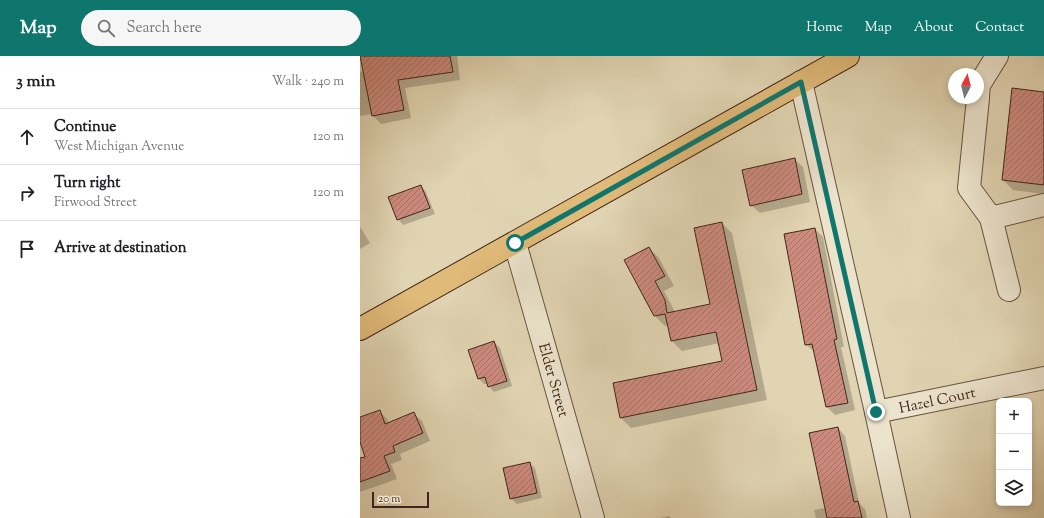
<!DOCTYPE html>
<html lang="en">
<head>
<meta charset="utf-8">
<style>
	:root { --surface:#fff; --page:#f6f6f6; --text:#202124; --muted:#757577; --line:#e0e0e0; --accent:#0f766e }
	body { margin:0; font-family:"Sorts Mill Goudy",serif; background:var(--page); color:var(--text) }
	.controls { position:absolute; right:12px; bottom:12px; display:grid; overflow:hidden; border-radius:6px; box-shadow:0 2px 6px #0003 }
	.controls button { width:36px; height:36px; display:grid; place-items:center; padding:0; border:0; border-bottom:1px solid var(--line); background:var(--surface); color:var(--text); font:20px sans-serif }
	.compass { position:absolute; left:588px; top:12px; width:36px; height:36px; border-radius:50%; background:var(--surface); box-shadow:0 2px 6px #0003; rotate:7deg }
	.scale { position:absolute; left:12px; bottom:10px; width:57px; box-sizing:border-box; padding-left:4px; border:2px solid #40261a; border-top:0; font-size:11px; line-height:14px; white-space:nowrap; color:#40261a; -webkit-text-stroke:3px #ece3cd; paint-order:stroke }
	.stop { position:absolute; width:12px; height:12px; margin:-9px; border:3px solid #0f766e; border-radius:50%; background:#fff }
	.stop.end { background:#0f766e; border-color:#fff; box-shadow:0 1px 4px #0008 }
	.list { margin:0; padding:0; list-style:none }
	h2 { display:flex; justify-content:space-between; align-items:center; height:52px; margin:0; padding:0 16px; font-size:17px }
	h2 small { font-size:13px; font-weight:400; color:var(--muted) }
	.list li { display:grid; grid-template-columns:26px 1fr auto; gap:12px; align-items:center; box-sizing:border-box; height:56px; padding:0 16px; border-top:1px solid var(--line) }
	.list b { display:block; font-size:15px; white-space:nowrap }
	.list p { margin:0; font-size:13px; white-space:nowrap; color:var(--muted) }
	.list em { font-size:13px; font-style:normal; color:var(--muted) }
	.icon { flex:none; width:22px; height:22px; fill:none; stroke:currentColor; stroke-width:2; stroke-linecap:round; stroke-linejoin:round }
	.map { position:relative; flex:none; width:684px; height:462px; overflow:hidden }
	header { display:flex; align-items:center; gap:24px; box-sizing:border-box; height:56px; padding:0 20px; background:var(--accent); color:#fff }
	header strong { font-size:19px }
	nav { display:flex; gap:22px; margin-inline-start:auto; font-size:14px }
	.search { width:280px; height:36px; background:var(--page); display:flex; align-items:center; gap:10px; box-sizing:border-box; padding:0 14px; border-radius:22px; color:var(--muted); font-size:15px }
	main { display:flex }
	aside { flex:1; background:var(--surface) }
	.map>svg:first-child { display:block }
	.shadow { fill:#0003 }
	.building { fill:url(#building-hatch); stroke:#40261a }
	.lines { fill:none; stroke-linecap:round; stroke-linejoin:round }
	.minor-casing { stroke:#685240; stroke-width:24 }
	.major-casing { stroke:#40261a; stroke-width:24 }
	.minor { stroke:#ece3cd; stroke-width:22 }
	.major { stroke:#e0ba79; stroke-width:22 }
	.route { stroke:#0f766e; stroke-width:5 }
	.labels { text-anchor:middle; stroke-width:3; stroke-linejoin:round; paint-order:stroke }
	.street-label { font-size:15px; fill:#40261a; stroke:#ece3cd }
</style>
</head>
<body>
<header>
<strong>Map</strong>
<div class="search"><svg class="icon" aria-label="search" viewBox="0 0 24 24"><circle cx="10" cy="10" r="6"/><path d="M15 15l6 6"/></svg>Search here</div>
<nav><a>Home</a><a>Map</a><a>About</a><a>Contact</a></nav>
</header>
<main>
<aside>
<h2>3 min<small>Walk · 240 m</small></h2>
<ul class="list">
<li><svg class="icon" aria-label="ahead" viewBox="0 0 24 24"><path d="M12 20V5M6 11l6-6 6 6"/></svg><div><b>Continue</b><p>West Michigan Avenue</p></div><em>120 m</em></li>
<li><svg class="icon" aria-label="right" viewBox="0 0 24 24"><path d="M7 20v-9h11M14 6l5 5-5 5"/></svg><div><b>Turn right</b><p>Firwood Street</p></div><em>120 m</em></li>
<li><svg class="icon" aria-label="arrive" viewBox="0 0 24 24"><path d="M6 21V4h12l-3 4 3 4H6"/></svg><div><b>Arrive at destination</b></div></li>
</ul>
</aside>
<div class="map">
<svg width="684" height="462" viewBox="0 0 684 462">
	<defs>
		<pattern id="building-hatch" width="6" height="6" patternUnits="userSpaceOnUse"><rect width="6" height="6" fill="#cd8b7e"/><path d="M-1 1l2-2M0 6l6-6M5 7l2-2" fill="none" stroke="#a87166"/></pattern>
	</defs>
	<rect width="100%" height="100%" fill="#e1d4b2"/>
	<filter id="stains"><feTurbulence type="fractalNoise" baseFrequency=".005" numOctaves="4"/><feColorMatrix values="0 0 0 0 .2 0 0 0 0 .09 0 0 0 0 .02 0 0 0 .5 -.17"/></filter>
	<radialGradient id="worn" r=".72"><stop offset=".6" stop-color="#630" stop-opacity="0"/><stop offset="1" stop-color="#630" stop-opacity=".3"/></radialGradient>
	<!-- shadow -->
	<g class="shadow">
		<polygon points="11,0 97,0 100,24 45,32 51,62 21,68 13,60 12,58 0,60 0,16 4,15"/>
		<polygon points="684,37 684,138 653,134 643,124"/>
		<polygon points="434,103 443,111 450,146 400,157 391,149"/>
		<polygon points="61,130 66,136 75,158 43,169 38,163"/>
		<polygon points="362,167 372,177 407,344 271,372 261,362 363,306 360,287 322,295 312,285 309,269 305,270 295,260 265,205 289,192 299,202 314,230 304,235 315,256 352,249"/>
		<polygon points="0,171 10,187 0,193"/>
		<polygon points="455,173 463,181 484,291 481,291 495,354 475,359 467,351 455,296 446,289"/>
		<polygon points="134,286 140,292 152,330 134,336 129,330 128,328 124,328 119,323"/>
		<polygon points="19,355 27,363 29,368 54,358 62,365 70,385 40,398 42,404 31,408 37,423 0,436 0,404 6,401 0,383 0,362"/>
		<polygon points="478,372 485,380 499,447 505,453 507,462 456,462 454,454 466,452"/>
		<polygon points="169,407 175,412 182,442 157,448 151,442"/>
		<polygon points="309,460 311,462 300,462"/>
	</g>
	<!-- building -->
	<g class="building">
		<polygon points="0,0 90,0 93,16 38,24 44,54 12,60"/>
		<polygon points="652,32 684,36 684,129 642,124"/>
		<polygon points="435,102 442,138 390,150 382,114"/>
		<polygon points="61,129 70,152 37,164 28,141"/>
		<polygon points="362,166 397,334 260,362 253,327 362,305 356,276 311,285 305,258 294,260 264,204 289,191 305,220 295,225 305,244 307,257 350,248 334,172"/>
		<polygon points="455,172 477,283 474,284 488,347 466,351 452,288 445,289 424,178"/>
		<polygon points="134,285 147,325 128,331 125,321 118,323 108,294"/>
		<polygon points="20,354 25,368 54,356 63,377 33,390 35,396 24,400 30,415 0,426 0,402 5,401 0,386 0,361"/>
		<polygon points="478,371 494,446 498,445 502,462 467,462 449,377"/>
		<polygon points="170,406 177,437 150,443 143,412"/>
	</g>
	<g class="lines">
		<defs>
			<g id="minor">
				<polyline points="441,26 516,356 539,462"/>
				<polyline points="618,40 619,29 637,0"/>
				<polyline points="618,42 609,132 631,162 684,149"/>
				<polyline points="631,162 649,234"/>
				<polyline points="155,187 233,462"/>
				<polyline points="516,356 684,322"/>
			</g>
			<polyline id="major" points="0,273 488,0"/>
		</defs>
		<!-- minor casing -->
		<use href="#minor" class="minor-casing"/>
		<!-- major casing -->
		<use href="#major" class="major-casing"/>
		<!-- minor -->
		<use href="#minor" class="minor"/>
		<!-- major -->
		<use href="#major" class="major"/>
	</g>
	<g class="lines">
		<!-- route -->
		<polyline class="route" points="155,187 441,26 516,356"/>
	</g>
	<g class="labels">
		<!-- street labels -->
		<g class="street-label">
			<text transform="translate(194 324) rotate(74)" y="5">Elder Street</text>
			<text transform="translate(577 344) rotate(-12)" y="5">Hazel Court</text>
		</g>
	</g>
	<rect width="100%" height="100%" filter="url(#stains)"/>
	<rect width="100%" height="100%" fill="url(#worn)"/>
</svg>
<div class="controls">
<button>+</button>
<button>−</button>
<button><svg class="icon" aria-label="layers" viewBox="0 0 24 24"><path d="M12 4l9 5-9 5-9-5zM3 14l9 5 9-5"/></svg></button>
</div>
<svg class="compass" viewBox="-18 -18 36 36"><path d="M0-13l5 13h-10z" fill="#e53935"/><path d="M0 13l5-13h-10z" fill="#757577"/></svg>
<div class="scale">20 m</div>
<div class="stop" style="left:155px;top:187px"></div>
<div class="stop end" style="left:516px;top:356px"></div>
</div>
</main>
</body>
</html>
